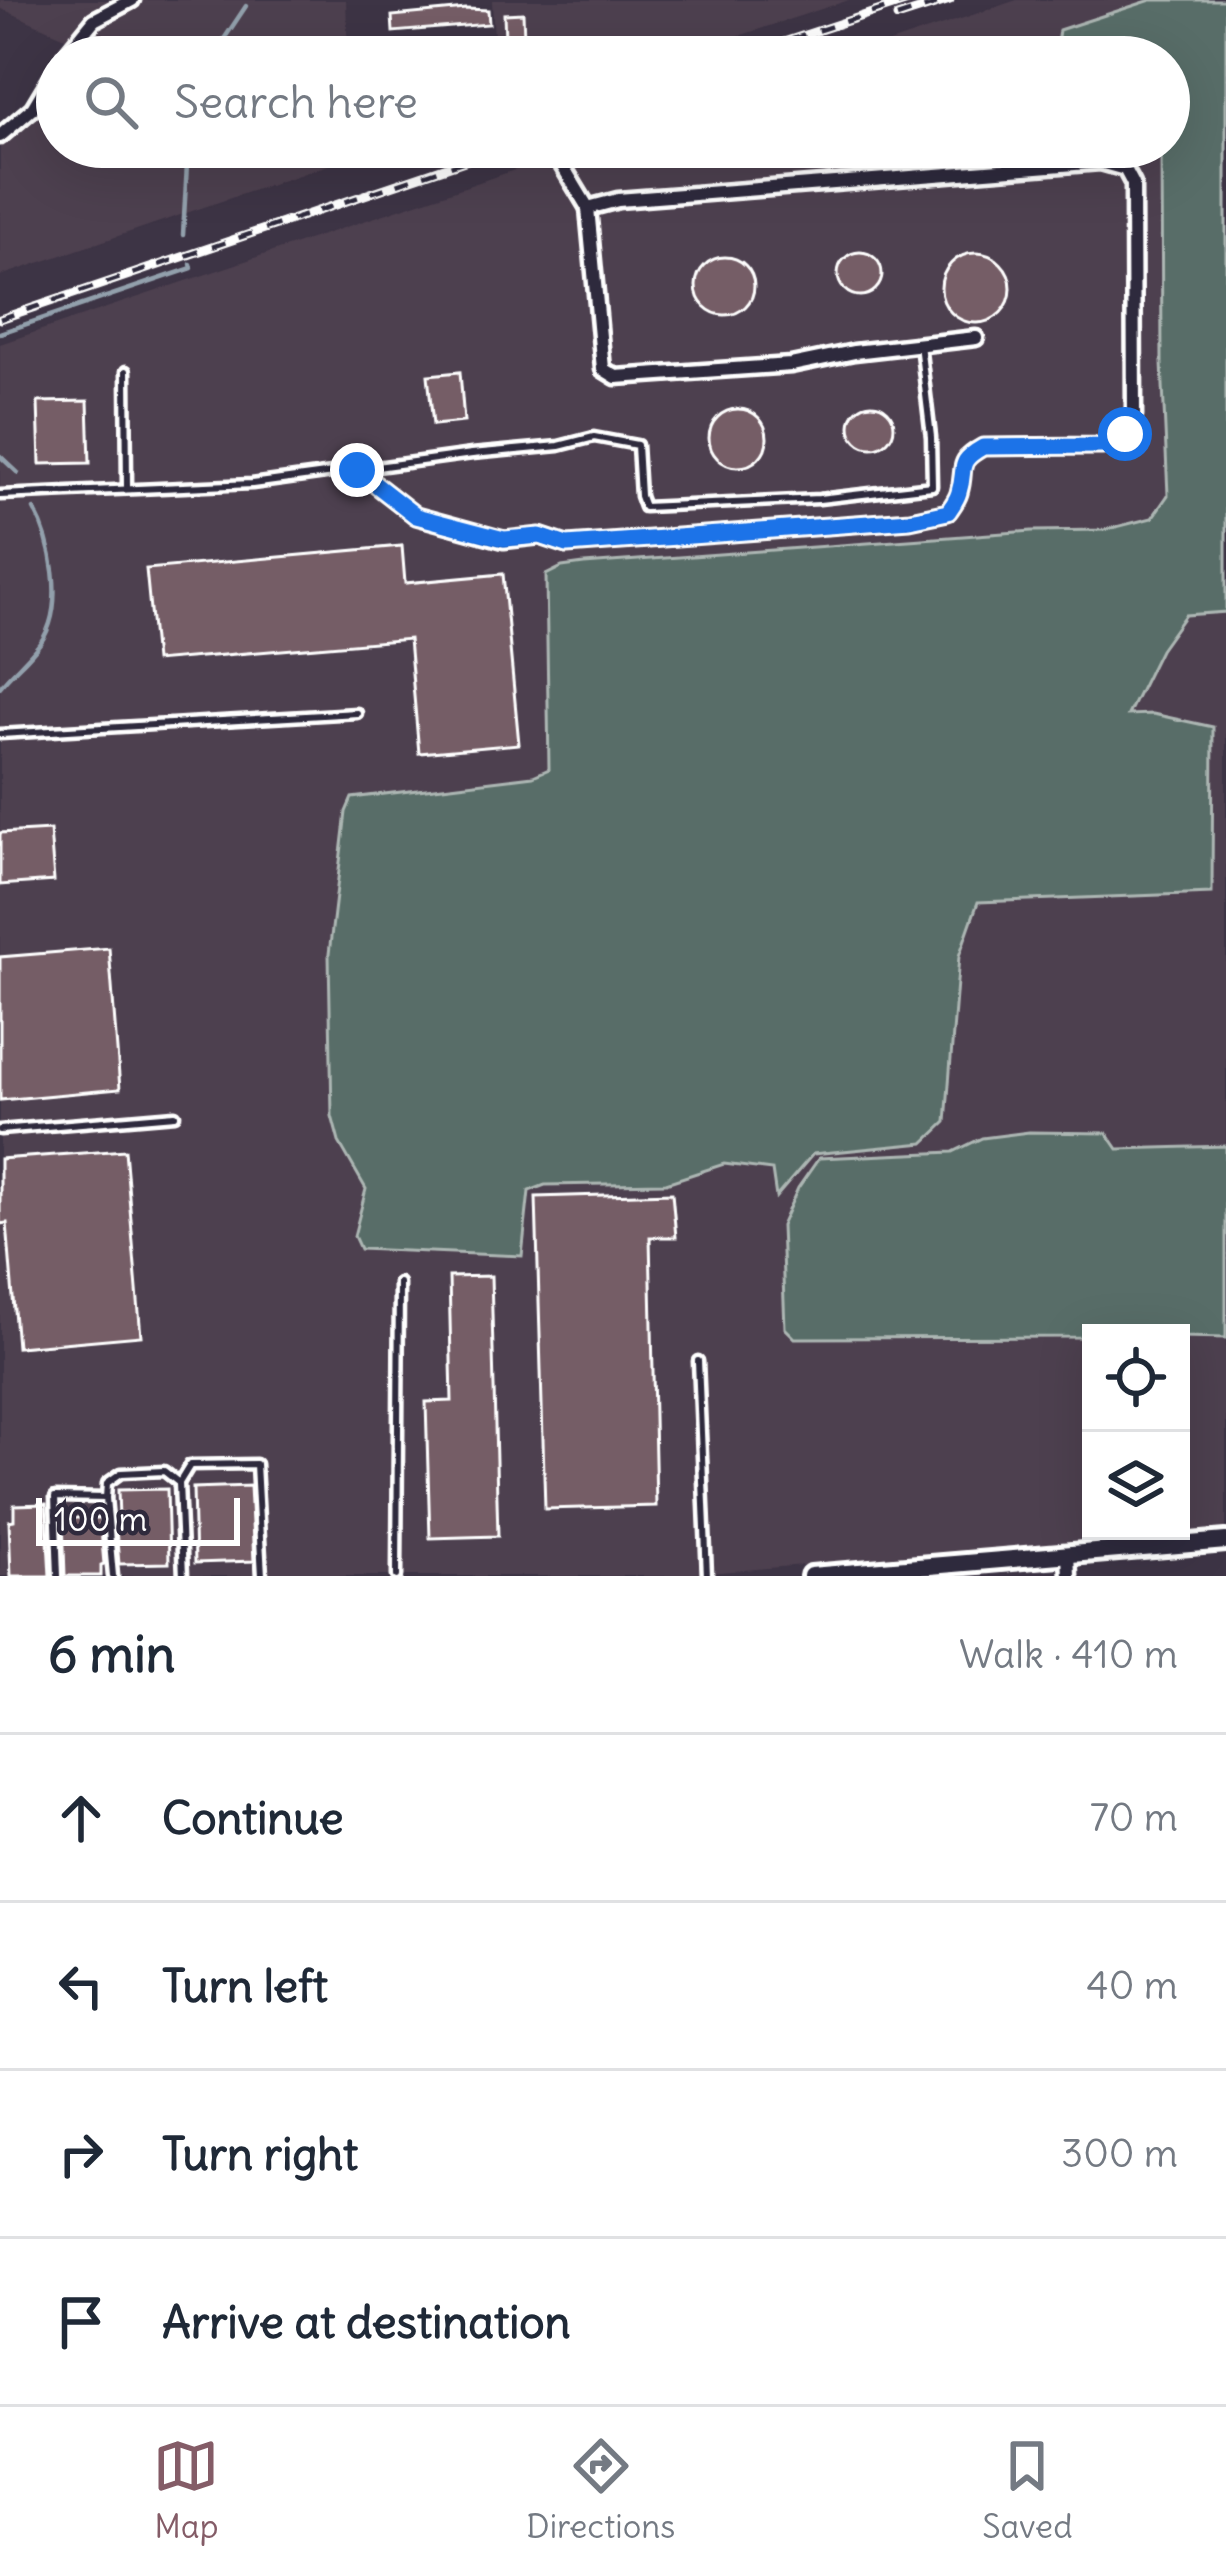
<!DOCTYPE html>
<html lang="en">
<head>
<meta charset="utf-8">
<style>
	:root { --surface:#fff; --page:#f6f6f7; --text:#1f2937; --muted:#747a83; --line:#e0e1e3; --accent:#845c67 }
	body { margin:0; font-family:Delius,sans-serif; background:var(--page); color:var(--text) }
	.controls { position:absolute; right:36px; bottom:36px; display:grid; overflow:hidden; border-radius:0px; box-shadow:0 12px 48px #0002 }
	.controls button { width:108px; height:108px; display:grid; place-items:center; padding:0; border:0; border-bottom:3px solid var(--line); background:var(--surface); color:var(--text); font:60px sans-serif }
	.scale { position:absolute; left:36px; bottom:30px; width:204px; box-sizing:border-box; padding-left:12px; border:6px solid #fff; border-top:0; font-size:33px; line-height:42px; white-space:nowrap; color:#fff; -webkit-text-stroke:9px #2f2a3d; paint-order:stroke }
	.stop { position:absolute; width:36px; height:36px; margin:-27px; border:9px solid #1a73e8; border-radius:50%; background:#fff }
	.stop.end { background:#1a73e8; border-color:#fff; box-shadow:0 3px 12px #0008 }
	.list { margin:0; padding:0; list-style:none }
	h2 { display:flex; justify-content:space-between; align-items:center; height:156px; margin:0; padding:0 48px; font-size:51px }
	h2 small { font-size:39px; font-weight:400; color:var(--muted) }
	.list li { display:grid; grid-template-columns:78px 1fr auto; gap:36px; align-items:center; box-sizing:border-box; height:168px; padding:0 48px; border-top:3px solid var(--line) }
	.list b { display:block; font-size:45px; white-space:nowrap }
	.list em { font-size:39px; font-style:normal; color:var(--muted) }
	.icon { flex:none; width:66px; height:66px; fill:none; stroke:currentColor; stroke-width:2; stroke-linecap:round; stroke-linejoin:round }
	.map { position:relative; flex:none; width:1226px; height:1576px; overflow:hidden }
	.search { position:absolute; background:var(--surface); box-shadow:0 12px 48px #0002; left:36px; right:36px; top:36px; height:132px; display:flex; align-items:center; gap:30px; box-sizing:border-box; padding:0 42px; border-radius:66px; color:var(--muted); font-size:45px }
	.sheet { height:828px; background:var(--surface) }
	nav { display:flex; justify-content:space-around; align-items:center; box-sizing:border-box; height:168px; border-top:3px solid var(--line); background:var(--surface); font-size:33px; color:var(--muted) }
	nav a { display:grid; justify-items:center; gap:6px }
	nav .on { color:var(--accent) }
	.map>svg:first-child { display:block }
	.built { fill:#4e404f; fill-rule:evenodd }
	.green { fill:#596d67; stroke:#acb6b3; stroke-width:3 }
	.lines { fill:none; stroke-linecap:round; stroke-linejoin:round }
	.stream { stroke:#92a0ac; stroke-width:4.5 }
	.building { fill:#755d66; stroke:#fff; stroke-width:3 }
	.lane-casing { stroke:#fff; stroke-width:15 }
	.street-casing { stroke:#fff; stroke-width:21 }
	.secondary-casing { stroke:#fff; stroke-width:26 }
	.lane { stroke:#2f2a3d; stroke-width:6 }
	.street { stroke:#2f2a3d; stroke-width:12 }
	.secondary { stroke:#2f2a3d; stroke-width:16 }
	.rail-casing { stroke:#fff; stroke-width:9 }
	.rail { stroke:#2f2a3d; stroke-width:4.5; stroke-dasharray:14; stroke-linecap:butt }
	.route { stroke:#1a73e8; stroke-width:15 }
</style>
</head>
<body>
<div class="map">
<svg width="1226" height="1576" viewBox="0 0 1226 1576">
	<rect width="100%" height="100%" fill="#3d3445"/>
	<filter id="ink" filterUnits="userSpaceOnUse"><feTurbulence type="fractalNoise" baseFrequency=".00833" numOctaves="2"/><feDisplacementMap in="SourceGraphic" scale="24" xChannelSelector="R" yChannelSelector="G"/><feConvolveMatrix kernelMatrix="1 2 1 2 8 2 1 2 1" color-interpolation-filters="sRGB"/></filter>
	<g filter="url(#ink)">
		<!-- built -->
		<g class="built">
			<polygon points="0,0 346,0 348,57 73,57 81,44 0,8"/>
			<polygon points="492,0 849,0 674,57 495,57"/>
			<path d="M1017,0H1226V1530L671,1576H0V344L583,147H1169V57H848ZM1091,1333H1181V1531H1091Z"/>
			<polygon points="57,84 57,147 351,147 352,157 0,276 0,145 27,126"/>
		</g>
		<!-- green -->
		<g class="green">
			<polygon points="1151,0 1226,0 1226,612 1185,615 1160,650 1128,715 1153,714 1213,727 1212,893 978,902 959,956 946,1122 924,1143 813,1154 776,1197 772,1170 724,1164 666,1183 545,1185 529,1191 522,1256 360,1249 354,1236 366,1189 339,1142 332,1116 329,954 346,812 352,798 533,776 549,769 546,575 562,567 584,564 1032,531 1104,530 1152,518 1168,495 1162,363 1161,147 1169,147 1169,57 1055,57 1059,30"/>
			<polygon points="1029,1132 1107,1133 1118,1149 1226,1146 1226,1338 1181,1337 1181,1333 1091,1333 1091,1337 795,1338 785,1328 781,1226 798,1188 819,1158 953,1152 982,1138"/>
		</g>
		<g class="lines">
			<!-- stream -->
			<g class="stream">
				<polyline points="212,57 246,6"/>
				<polyline points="183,235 188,147"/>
				<polyline points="0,333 192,268 191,264"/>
				<polyline points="0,456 18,473"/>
				<path d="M0,687C13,670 33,656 44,637C64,602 52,542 34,509"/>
			</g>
		</g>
		<!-- building -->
		<g class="building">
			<polygon points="466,9 488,10 489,24 393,32 392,16"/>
			<polygon points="523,13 524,38 505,39 504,14"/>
			<circle cx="860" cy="274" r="22"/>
			<circle cx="976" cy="288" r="35"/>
			<circle cx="725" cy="286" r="29"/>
			<polygon points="460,372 464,422 433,425 428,375"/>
			<polygon points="88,401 90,463 40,464 38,402"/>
			<circle cx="872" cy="426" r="22"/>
			<circle cx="738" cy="438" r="29"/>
			<polygon points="402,546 405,583 503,574 519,744 419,753 409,639 155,661 146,569"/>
			<polygon points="50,830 54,881 0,885 0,833"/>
			<polygon points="109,948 120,1089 0,1100 0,957"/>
			<polygon points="125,1150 141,1336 17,1347 7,1223 0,1224 0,1159"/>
			<polygon points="672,1193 676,1237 650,1237 656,1506 545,1509 536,1197"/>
			<polygon points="491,1276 498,1536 430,1538 426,1402 452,1401 449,1277"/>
			<polygon points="250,1486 254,1561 195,1563 193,1488"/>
			<polygon points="167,1489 169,1563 119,1564 115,1518 119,1518 118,1490"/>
			<polygon points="46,1504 50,1576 11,1576 9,1521 14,1520 14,1505"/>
			<polygon points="63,1518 100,1518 104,1564 101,1565 101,1576 65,1576"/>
		</g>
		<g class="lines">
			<defs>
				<g id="lane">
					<polyline points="126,371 127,487"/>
					<polyline points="0,495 252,484 472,454 559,446 594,437 637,445 640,496 644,507 819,499 932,486 931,437 920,344"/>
					<polyline points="0,734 357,713"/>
					<polyline points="0,1130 175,1115"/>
					<polyline points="698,1361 707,1576"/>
					<polyline points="106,1498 107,1483 121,1473 164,1471 179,1483"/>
					<polyline points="58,1576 55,1497 106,1498 113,1576"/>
					<polyline points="183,1576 179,1483 190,1465 256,1464 262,1576"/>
					<polyline points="397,1576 399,1283"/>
				</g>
				<g id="street">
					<polyline points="64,57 94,20 132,0"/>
					<polyline points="0,136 33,108 57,68"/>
					<polyline points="588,208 603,369 616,377 791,365 854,352 976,338"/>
					<path d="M357,470L416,516L504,540L540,536L567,545L910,520L948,512C952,506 957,500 959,493C967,467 954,463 983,447L1102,446L1125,434L1134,416L1133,184L1125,169L1100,162L618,200L588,208L562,165"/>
					<polyline points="1068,1553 1069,1576"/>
				</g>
				<polyline id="secondary" points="811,1576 1226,1541"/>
			</defs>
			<!-- lane casing -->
			<use href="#lane" class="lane-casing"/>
			<!-- street casing -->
			<use href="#street" class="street-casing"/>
			<!-- secondary casing -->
			<use href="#secondary" class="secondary-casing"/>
			<!-- lane -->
			<use href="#lane" class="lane"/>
			<!-- street -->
			<use href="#street" class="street"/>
			<!-- secondary -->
			<use href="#secondary" class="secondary"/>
			<defs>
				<g id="rail">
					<polyline points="897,17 950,0"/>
					<polyline points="738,57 911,0"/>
					<polyline points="0,319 506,147"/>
				</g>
			</defs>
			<!-- rail casing -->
			<use href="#rail" class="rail-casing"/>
			<!-- rail -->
			<use href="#rail" class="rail"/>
		</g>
	</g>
	<g class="lines" filter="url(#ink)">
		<!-- route -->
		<path class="route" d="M357,470L416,516L504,539L540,536L567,545L910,520L948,512C952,506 957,500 959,492C967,467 955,463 983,447L1102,446L1125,434"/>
	</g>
</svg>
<div class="controls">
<button><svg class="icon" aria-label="locate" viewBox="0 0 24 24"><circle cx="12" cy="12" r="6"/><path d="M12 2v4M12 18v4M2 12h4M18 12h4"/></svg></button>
<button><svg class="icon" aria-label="layers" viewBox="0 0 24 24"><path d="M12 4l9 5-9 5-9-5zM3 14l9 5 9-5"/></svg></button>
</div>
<div class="scale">100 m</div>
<div class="stop" style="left:1125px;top:434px"></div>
<div class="stop end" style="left:357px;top:470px"></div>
<div class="search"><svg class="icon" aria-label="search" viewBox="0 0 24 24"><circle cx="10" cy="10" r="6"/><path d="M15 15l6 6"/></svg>Search here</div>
</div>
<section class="sheet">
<h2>6 min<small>Walk · 410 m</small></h2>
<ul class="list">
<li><svg class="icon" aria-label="ahead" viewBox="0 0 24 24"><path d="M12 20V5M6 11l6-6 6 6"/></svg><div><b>Continue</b></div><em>70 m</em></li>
<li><svg class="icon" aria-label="left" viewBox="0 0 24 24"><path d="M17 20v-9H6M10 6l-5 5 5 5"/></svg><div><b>Turn left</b></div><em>40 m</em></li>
<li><svg class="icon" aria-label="right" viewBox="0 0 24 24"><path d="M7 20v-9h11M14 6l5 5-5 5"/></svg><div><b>Turn right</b></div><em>300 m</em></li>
<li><svg class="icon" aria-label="arrive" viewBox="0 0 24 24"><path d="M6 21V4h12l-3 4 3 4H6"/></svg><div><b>Arrive at destination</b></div></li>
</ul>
</section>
<nav>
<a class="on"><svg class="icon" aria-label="map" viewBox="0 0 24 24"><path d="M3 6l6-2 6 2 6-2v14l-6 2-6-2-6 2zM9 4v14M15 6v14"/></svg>Map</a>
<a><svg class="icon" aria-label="directions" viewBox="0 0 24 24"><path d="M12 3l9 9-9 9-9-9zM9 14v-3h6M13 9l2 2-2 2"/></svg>Directions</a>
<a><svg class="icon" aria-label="saved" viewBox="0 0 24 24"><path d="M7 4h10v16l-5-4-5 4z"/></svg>Saved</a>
</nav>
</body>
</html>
